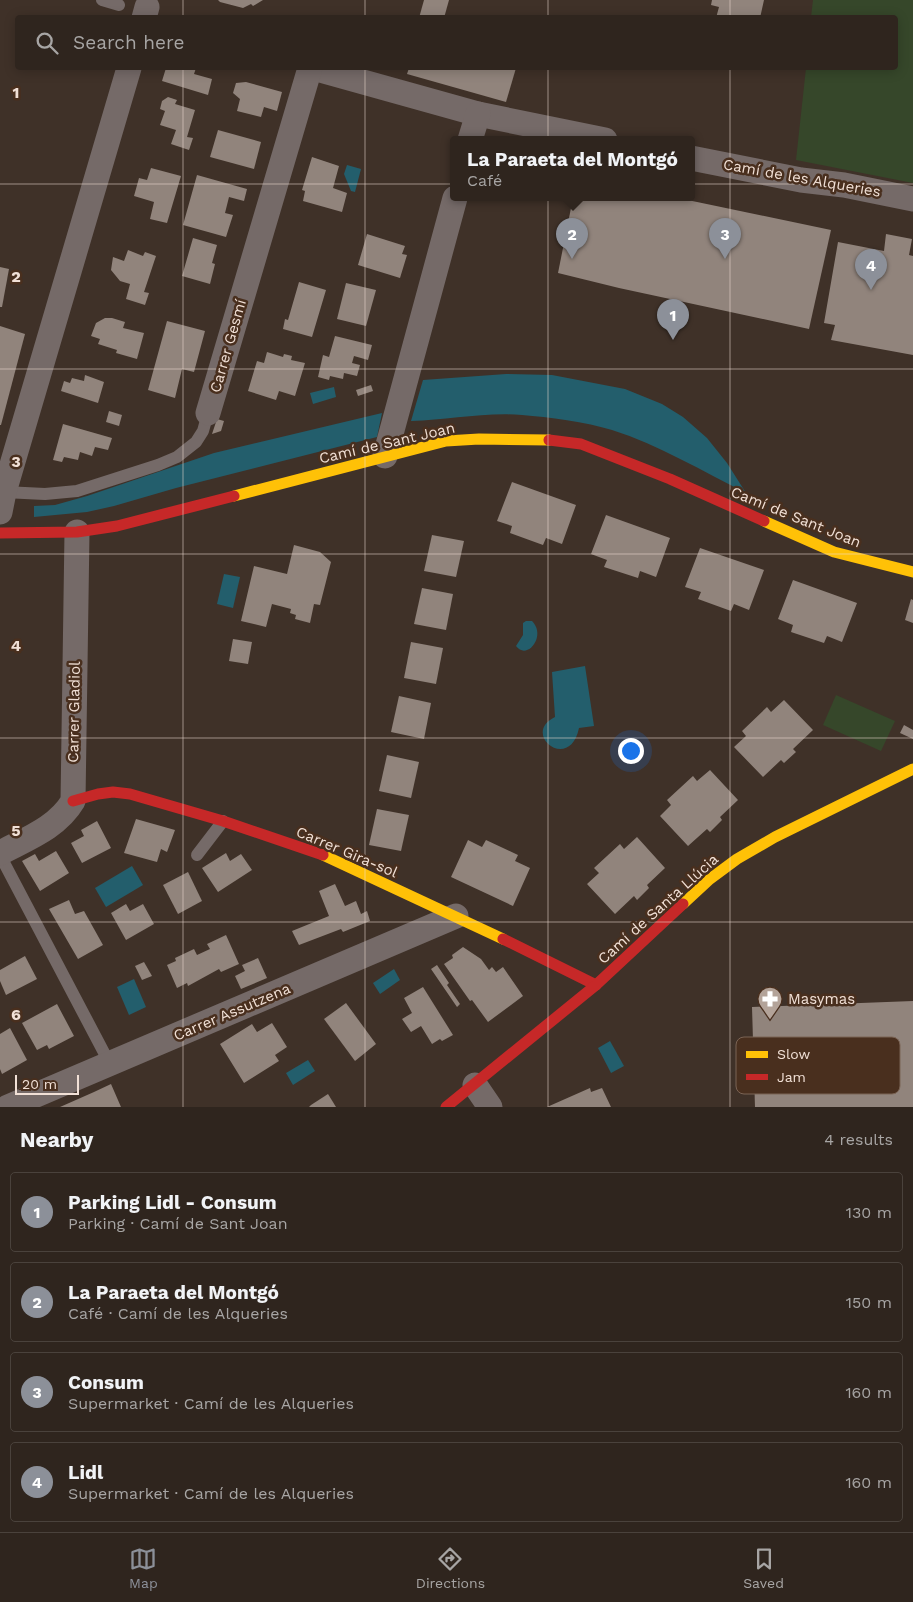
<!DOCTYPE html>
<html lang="en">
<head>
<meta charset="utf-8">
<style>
	:root { --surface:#2f251e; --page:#372d27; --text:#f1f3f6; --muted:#a7a5a4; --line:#4a423c; --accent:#8c9099 }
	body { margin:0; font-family:"Work Sans",sans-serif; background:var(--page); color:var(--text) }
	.scale { position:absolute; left:15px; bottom:12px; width:64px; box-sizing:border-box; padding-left:5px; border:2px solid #f1e0d6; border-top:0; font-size:14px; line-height:18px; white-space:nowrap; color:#f1e0d6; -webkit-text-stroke:4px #492f1e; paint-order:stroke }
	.you { position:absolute; left:630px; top:750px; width:18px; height:18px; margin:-12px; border:4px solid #fff; border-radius:50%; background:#1a73e8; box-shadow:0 0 0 8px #1a73e833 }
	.badge { display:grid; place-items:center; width:32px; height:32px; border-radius:50%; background:var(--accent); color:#fff; font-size:16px; font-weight:700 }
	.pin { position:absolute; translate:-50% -41px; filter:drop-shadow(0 1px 2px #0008) }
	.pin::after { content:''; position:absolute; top:26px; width:18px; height:15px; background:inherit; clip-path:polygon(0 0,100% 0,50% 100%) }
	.popup { position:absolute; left:450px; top:136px; width:245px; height:65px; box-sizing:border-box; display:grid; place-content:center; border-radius:5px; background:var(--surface); filter:drop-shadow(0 1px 4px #0005); font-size:16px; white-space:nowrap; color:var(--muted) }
	.popup b { font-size:19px; color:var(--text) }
	.popup::after { content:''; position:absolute; left:50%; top:100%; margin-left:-10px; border:10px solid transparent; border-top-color:var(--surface) }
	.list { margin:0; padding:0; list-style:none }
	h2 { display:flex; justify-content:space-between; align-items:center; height:65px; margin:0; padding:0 20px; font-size:21px }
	h2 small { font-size:16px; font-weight:400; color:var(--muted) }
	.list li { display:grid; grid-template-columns:32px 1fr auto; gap:15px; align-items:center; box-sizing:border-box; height:80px; margin:0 10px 10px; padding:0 10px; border:1px solid var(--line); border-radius:5px }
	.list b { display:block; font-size:19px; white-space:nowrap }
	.list p { margin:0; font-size:16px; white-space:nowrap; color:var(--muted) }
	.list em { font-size:16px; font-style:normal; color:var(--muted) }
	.icon { flex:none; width:28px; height:28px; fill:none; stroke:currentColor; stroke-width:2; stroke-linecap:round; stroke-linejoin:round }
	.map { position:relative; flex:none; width:913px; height:1107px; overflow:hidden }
	.search { position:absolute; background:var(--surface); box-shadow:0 2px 12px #0003; left:15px; right:15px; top:15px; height:55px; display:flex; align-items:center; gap:12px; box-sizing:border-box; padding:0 18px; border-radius:5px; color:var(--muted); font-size:19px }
	.sheet { height:425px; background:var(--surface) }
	nav { display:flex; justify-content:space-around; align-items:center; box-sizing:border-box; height:70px; border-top:1px solid var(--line); background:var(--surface); font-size:14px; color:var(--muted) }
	nav a { display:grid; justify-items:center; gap:2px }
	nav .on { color:var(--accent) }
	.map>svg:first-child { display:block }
	.green { fill:#36472a }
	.water { fill:#235e6c }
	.building { fill:#91847c }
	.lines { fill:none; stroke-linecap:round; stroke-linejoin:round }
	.lane { stroke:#756a68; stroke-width:12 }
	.street { stroke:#756a68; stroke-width:25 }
	.slow { stroke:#ffc107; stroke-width:11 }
	.jam { stroke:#c62828; stroke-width:11 }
	.grid { fill:none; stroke:#f1e0d6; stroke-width:1; stroke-opacity:0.55 }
	.labels { text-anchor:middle; stroke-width:5; stroke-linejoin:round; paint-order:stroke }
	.street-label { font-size:15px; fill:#f1e0d6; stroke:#492f1e }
	.poi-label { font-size:15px; fill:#f1e0d6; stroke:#492f1e; text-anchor:start }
	.key { fill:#492f1e; stroke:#7b6455; stroke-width:1 }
	.key-label { font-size:14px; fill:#f1e0d6 }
	.grid-label { font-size:16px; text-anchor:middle; font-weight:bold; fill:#f1e0d6; stroke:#492f1e; stroke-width:5; stroke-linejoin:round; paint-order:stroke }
</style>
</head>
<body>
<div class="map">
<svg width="913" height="1107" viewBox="0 0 913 1107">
	<rect width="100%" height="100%" fill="#3f3128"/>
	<!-- green -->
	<g class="green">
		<polygon points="813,0 913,0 913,183 796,160 806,68 896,68 896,18 811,17"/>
		<polygon points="836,695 895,721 881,751 823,725"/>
	</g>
	<!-- water -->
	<g class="water">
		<polygon points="347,165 361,169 355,192 351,191 344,174"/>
		<path d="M506,374L552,375L625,389L662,404L683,417L707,438L727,463L746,493C702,471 659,445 612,430C586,422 548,417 522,415C485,412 448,420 411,421L423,380Z"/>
		<polygon points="334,387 336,397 313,404 310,393"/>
		<polygon points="382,413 377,437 176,488 114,506 87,512 34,517 34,506 55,505 87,496 214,453"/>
		<polygon points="224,574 240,577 233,608 217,604"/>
		<path d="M526,621H532C547,636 527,661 516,646L523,635V623Z"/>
		<path d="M585,666L594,726L579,728C570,773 520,734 555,717L552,672Z"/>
		<polygon points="132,866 143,885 106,907 95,888"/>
		<polygon points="394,969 400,980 380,994 373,983"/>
		<polygon points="134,979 146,1007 129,1015 117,987"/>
		<polygon points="610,1041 624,1066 611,1073 598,1048"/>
		<polygon points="308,1060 315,1071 293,1085 286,1073"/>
	</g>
	<!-- building -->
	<g class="building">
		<polygon points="218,0 263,0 253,6 251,4 243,8 220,2"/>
		<polygon points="424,0 449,0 444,18 419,18"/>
		<polygon points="712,0 764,0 760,18 716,18 719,7 711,5"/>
		<polygon points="166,68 196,68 194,74 212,79 208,95 162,81"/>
		<polygon points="409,68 516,68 506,102 407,74"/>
		<polygon points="246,82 282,92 277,111 264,107 261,117 237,111 240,99 233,93 236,83"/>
		<polygon points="168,97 177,100 175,104 195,110 187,137 193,138 189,150 171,144 176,130 160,125 165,111 160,109 162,101"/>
		<polygon points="218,130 261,142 254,169 210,157"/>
		<polygon points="312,157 339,166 333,188 347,193 342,212 303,201 305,191 302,190"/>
		<polygon points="151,168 181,176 167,223 150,219 154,202 134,196 139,178 147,180"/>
		<polygon points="197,175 247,189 244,201 229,197 225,213 233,215 226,237 183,225"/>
		<polygon points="573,198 678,198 831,230 809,329 619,288 558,273"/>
		<polygon points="367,234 405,246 402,254 407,255 400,278 358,265"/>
		<polygon points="886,234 912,239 909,255 913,256 913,355 831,340 835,325 824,323 838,242 884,251"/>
		<polygon points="193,238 217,245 212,263 215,264 210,284 182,276"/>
		<polygon points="128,250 143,256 145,252 156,256 144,292 149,293 145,305 126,299 130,284 120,281 111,270 113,257 124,261"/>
		<polygon points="0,267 9,269 2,307 0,307"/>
		<polygon points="299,282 326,290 312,337 283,329 285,319 288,320"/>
		<polygon points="346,283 376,290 366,326 337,319"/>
		<polygon points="105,318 112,318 125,322 123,328 144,333 137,359 116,353 117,350 98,344 100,339 91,336 96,323"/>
		<polygon points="167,321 205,331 194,372 182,369 175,398 148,390"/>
		<polygon points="0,326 25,334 1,425 0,425"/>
		<polygon points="335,336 372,345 368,360 354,356 352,363 360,365 357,376 344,373 343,379 330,376 329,380 318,377 323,355 329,357"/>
		<polygon points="267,352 283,357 284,354 292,356 291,360 305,363 295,396 279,391 276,400 248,391 257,361 264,363"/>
		<polygon points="85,375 104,382 98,403 61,391 64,381 70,383 72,378 84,381"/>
		<polygon points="371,385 373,391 358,396 356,390"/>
		<polygon points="109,411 122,415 119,426 106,422"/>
		<polygon points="217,419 224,421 221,431 212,434"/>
		<polygon points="63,424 112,438 108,450 95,447 92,456 80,452 78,460 64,457 62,462 53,460"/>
		<polygon points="512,482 576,505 562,544 546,538 543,545 510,533 512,526 497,521"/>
		<polygon points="606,515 670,538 656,577 640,571 638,578 604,567 607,560 591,554"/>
		<polygon points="432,535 464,541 456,577 424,571"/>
		<polygon points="294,545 320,552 331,562 320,605 314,604 310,623 295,619 296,615 290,613 291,609 272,604 266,627 241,621 254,566 287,574"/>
		<polygon points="700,548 764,570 749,610 734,604 731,611 698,599 701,592 685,587"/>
		<polygon points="793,580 857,603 842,642 827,636 824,643 791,632 793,625 778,619"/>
		<polygon points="422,588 453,594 446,630 414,624"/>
		<polygon points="911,599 913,600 913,623 905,620"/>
		<polygon points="233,639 252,642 248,664 229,661"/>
		<polygon points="411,642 443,648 436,684 404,678"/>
		<polygon points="399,696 431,703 424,739 391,732"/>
		<polygon points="784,700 813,730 793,749 796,752 784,763 781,760 763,777 734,747 746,736 742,731 767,707 771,712"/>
		<polygon points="904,725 913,730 913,739 900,733"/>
		<polygon points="387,755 419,762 411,798 379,791"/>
		<polygon points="710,770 738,800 720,817 722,820 710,832 707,829 688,846 660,816 671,805 667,800 693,776 697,781"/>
		<polygon points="377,809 409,815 401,851 369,845"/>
		<polygon points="136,819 175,830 167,852 161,849 157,862 124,853"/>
		<polygon points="97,821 111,848 82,863 71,843 84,836 81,830"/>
		<polygon points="637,837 665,868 647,885 649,888 637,900 634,896 615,914 587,884 599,873 594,868 620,844 624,849"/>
		<polygon points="468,840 482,847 486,840 518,855 515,861 530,868 513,906 451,877"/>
		<polygon points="56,851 69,873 40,891 22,861 35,854 39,861"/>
		<polygon points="226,853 230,861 241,854 252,870 218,892 202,868"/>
		<polygon points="188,872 202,901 178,914 163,885"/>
		<polygon points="335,884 345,906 356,901 361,914 367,911 370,921 343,932 341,929 299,945 292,931 329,916 319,891"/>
		<polygon points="69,900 75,914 84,911 103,945 78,959 49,909"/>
		<polygon points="126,904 130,911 143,904 154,924 126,940 111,913"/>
		<polygon points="226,935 239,964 221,972 219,969 188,986 187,983 177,988 167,965 176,961 175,958 194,949 197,955 210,949 207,944"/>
		<polygon points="463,947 481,959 489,970 492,967 496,972 503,967 523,996 488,1022 472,1000 470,1001 444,964 453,958 452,955"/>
		<polygon points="25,956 37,979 6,995 0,981 0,970"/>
		<polygon points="258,958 267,978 241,989 235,976 245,971 242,965"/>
		<polygon points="144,962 152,976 142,980 135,966"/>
		<polygon points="437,965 449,983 447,985 460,1004 457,1007 431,969"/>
		<polygon points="423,987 453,1035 442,1041 440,1039 432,1044 421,1026 411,1032 402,1019 412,1013 404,998"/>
		<polygon points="913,1001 913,1107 755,1107 752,1007"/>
		<polygon points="346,1003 376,1044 355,1061 324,1019"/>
		<polygon points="57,1004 74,1036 49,1049 47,1045 37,1050 22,1023"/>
		<polygon points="272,1023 287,1047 275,1055 279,1061 244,1083 220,1044 252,1024 257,1032"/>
		<polygon points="10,1028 27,1060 2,1074 0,1069 0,1034"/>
		<polygon points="111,1084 121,1107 60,1107 94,1092"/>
		<polygon points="590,1088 591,1092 602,1088 611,1107 547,1107"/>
		<polygon points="328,1094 336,1107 309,1107 311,1105"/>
	</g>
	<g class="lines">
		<!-- lane -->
		<g class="lane">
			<polyline points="102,0 119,5"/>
			<polyline points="4,492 45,494 77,491 158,465 177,457 196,442 203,431 208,413"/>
			<polyline points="0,855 110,1064"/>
			<polyline points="197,855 223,821"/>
		</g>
		<!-- street -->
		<g class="street">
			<polyline points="144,18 147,7"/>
			<polyline points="313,68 478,114 605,140"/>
			<polyline points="470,140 478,114"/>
			<polyline points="691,158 801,180 844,185 913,199"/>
			<polyline points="208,413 310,68"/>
			<polyline points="385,456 455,198"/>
			<polyline points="0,512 4,492 129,68"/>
			<path d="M0,853C26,839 57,828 73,801L77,532"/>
			<polyline points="475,1085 490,1107"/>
			<polyline points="8,1107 456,916"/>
		</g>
		<!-- slow -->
		<g class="slow">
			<polyline points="234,496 446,441 479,439 549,440"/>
			<polyline points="764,521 834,552 913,572"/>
			<polyline points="323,855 503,939"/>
			<polyline points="683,904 710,879 737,859 775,837 913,769"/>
		</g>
		<!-- jam -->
		<g class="jam">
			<polyline points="549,440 581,444 670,479 764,521"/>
			<polyline points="0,533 77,532 117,526 234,496"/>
			<polyline points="73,801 98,794 113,792 130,794 223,821 323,855"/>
			<polyline points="503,939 596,985"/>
			<polyline points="446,1107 596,985 683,904"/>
		</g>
	</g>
	<!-- grid -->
	<path class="grid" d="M183,0V18M365,0V18M548,0V18M730,0V18M183,68V1107M365,68V1107M548,68V1107M730,68V1107M0,184H913M0,369H913M0,554H913M0,738H913M0,922H913"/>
	<!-- icons -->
	<defs>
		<symbol id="pharmacy-pin" viewBox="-11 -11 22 30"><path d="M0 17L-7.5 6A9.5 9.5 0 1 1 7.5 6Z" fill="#b3a399" stroke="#492f1e"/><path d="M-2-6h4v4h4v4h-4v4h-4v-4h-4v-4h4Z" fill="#fff"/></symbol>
	</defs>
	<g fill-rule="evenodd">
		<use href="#pharmacy-pin" x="756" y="985" width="28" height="38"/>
	</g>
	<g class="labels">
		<!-- street labels -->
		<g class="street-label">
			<text transform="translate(802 178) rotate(10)" y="5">Camí de les Alqueries</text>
			<text transform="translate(228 346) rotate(-74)" y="5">Carrer Gesmí</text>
			<text transform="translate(387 443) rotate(-13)" y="5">Camí de Sant Joan</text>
			<text transform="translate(796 517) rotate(22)" y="5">Camí de Sant Joan</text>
			<text transform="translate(74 712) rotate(-89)" y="5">Carrer Gladiol</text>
			<text transform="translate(347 852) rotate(23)" y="5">Carrer Gira-sol</text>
			<text transform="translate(658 909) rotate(-42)" y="5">Camí de Santa Llúcia</text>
			<text transform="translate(232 1012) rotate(-23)" y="5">Carrer Assutzena</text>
		</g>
		<!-- poi labels -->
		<g class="poi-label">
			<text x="788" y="1004">Masymas</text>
		</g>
	</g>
	<!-- legend -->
	<rect x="736" y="1037" width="164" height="57" rx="8" class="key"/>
	<rect x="746" y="1051" width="22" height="7" fill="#ffc107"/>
	<rect x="746" y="1074" width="22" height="6" fill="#c62828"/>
	<g class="key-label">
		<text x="777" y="1059">Slow</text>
		<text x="777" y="1082">Jam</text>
	</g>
	<g class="grid-label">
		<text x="16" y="98">1</text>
		<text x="16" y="282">2</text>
		<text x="16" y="467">3</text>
		<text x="16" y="651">4</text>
		<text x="16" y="836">5</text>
		<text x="16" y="1020">6</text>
	</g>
</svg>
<div class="scale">20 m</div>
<div class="you"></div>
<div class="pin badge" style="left:673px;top:340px">1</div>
<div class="pin badge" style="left:572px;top:259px">2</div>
<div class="popup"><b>La Paraeta del Montgó</b>Café</div>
<div class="pin badge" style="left:725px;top:259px">3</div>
<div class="pin badge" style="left:871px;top:290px">4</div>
<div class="search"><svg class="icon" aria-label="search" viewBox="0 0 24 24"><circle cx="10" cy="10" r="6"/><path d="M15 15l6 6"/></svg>Search here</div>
</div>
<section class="sheet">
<h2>Nearby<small>4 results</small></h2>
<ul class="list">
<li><span class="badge">1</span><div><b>Parking Lidl - Consum</b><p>Parking · Camí de Sant Joan</p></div><em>130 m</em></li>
<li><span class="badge">2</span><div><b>La Paraeta del Montgó</b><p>Café · Camí de les Alqueries</p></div><em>150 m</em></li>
<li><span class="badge">3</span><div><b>Consum</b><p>Supermarket · Camí de les Alqueries</p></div><em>160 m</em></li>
<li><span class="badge">4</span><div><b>Lidl</b><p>Supermarket · Camí de les Alqueries</p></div><em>160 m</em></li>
</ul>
</section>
<nav>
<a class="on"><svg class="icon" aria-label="map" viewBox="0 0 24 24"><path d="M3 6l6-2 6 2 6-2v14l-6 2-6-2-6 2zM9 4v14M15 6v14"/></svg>Map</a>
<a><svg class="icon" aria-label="directions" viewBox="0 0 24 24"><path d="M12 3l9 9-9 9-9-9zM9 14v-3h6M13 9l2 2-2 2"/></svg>Directions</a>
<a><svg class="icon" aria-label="saved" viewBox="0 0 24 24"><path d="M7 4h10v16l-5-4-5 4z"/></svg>Saved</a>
</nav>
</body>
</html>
